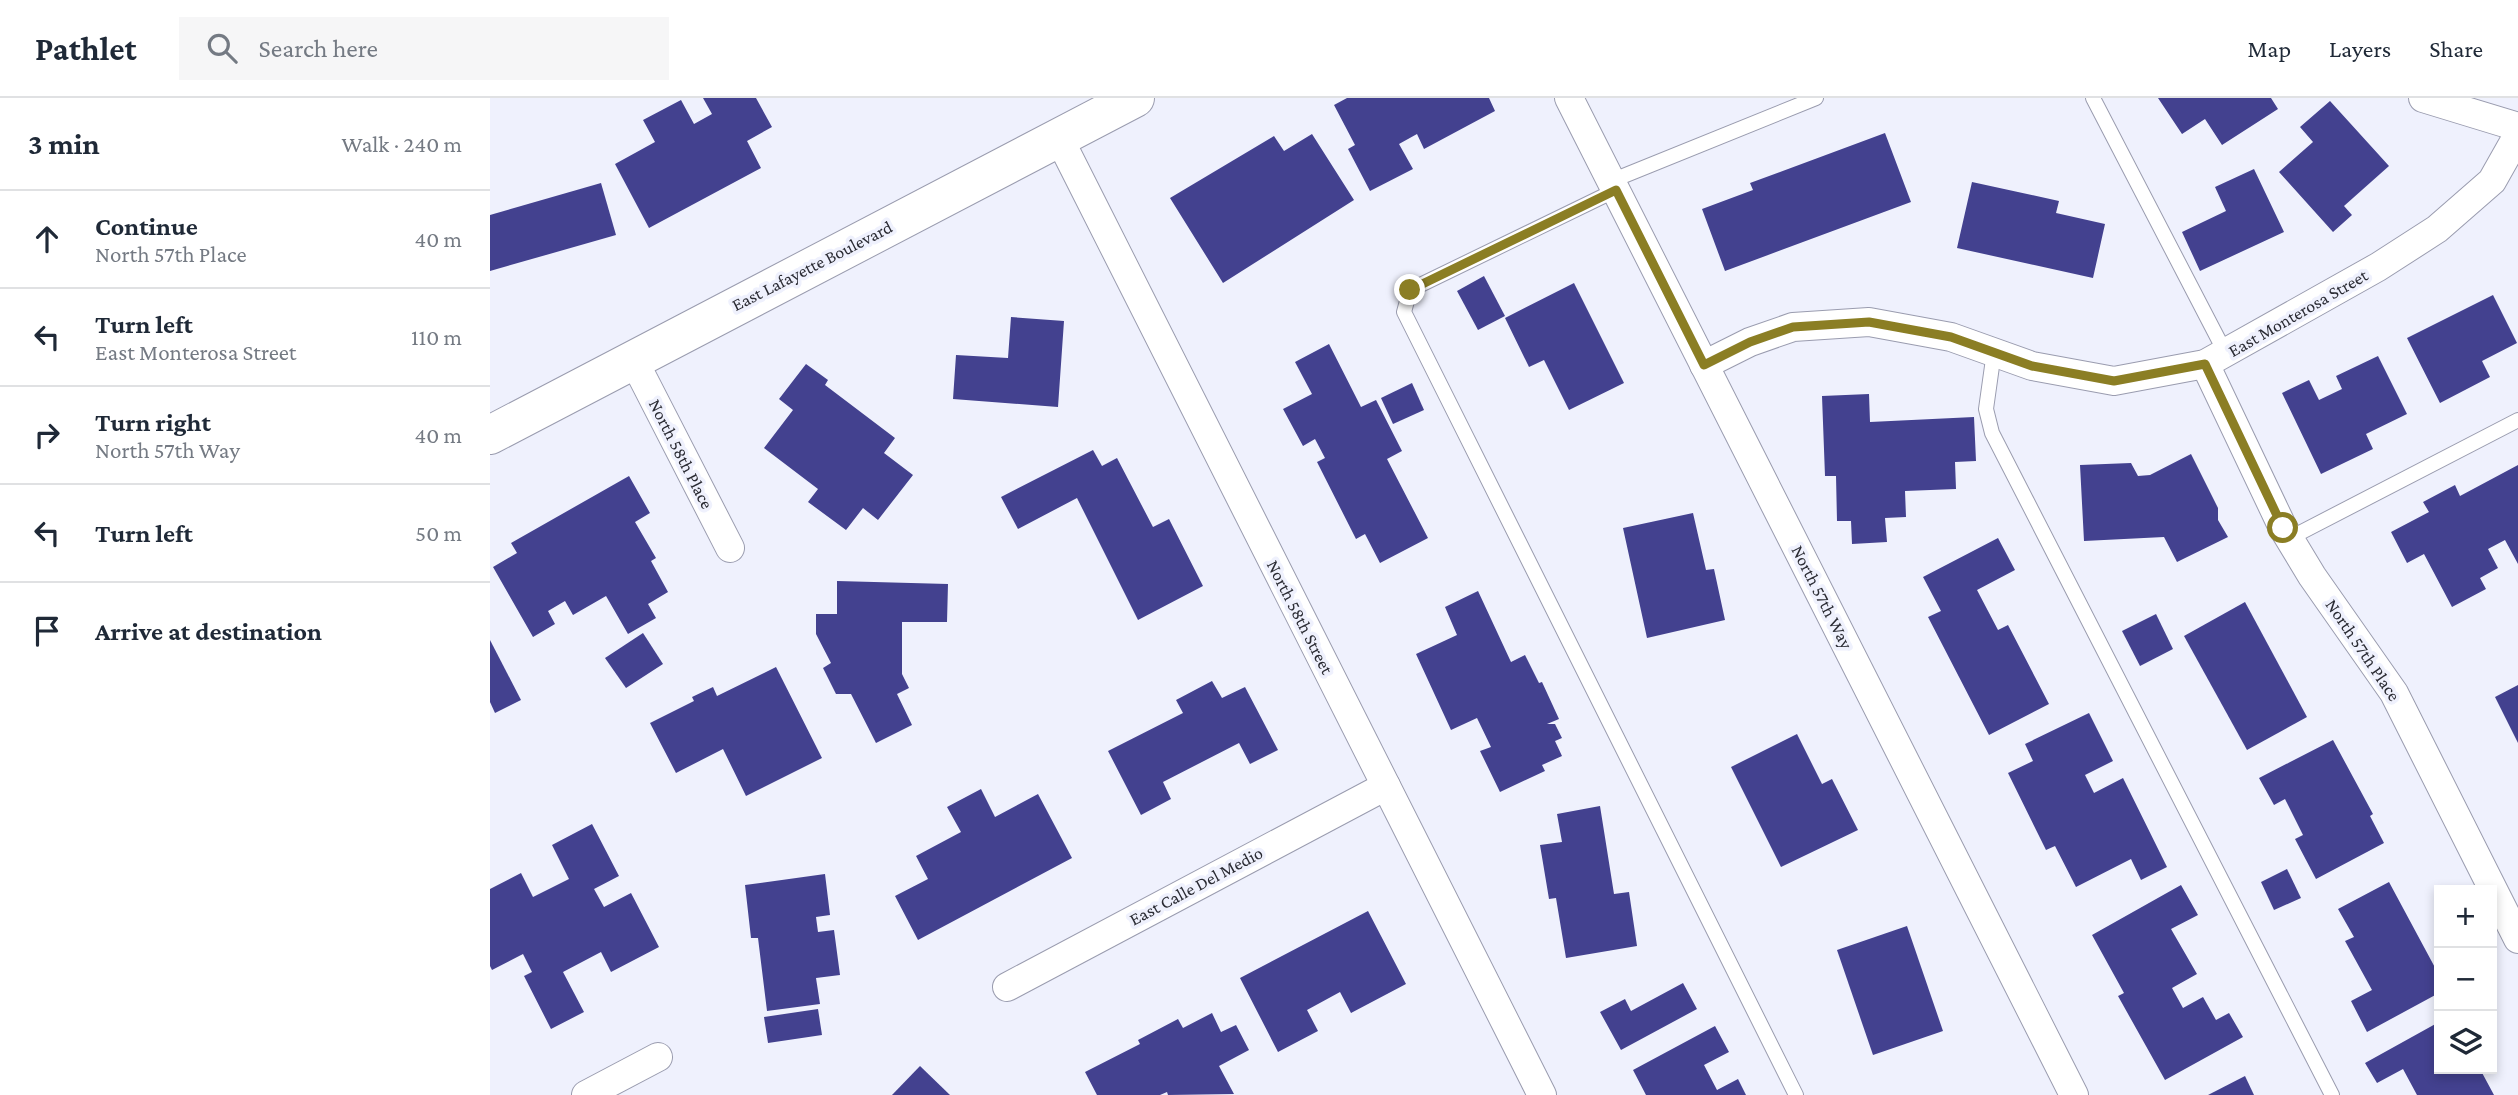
<!DOCTYPE html>
<html lang="en">
<head>
<meta charset="utf-8">
<style>
	:root { --surface:#fff; --page:#f6f6f7; --text:#1f2937; --muted:#747a83; --line:#e0e1e3 }
	body { margin:0; font-family:"Crimson Pro",serif; background:var(--page); color:var(--text) }
	.controls { position:absolute; right:21px; bottom:21px; display:grid; overflow:hidden; border-radius:0px; box-shadow:0 4px 10px #0003 }
	.controls button { width:63px; height:63px; display:grid; place-items:center; padding:0; border:0; border-bottom:2px solid var(--line); background:var(--surface); color:var(--text); font:35px sans-serif }
	.stop { position:absolute; width:21px; height:21px; margin:-16px; border:5px solid #8b7e24; border-radius:50%; background:#fff }
	.stop.end { background:#8b7e24; border-color:#fff; box-shadow:0 2px 7px #0008 }
	.list { margin:0; padding:0; list-style:none }
	h2 { display:flex; justify-content:space-between; align-items:center; height:91px; margin:0; padding:0 28px; font-size:30px }
	h2 small { font-size:23px; font-weight:400; color:var(--muted) }
	.list li { display:grid; grid-template-columns:46px 1fr auto; gap:21px; align-items:center; box-sizing:border-box; height:98px; padding:0 28px; border-top:2px solid var(--line) }
	.list b { display:block; font-size:26px; white-space:nowrap }
	.list p { margin:0; font-size:23px; white-space:nowrap; color:var(--muted) }
	.list em { font-size:23px; font-style:normal; color:var(--muted) }
	.icon { flex:none; width:38px; height:38px; fill:none; stroke:currentColor; stroke-width:2; stroke-linecap:round; stroke-linejoin:round }
	.map { position:relative; flex:none; width:2028px; height:997px; overflow:hidden }
	header { display:flex; align-items:center; gap:42px; box-sizing:border-box; height:98px; padding:0 35px; background:var(--surface); border-bottom:2px solid var(--line) }
	header strong { font-size:33px }
	nav { display:flex; gap:38px; margin-inline-start:auto; font-size:24px }
	.search { width:490px; height:63px; background:var(--page); display:flex; align-items:center; gap:18px; box-sizing:border-box; padding:0 24px; border-radius:0px; color:var(--muted); font-size:26px }
	main { display:flex }
	aside { flex:1; background:var(--surface) }
	.map>svg:first-child { display:block }
	.building { fill:#43418f }
	.lines { fill:none; stroke-linecap:round; stroke-linejoin:round }
	.lane-casing { stroke:#9a9caf; stroke-width:16 }
	.street-casing { stroke:#9a9caf; stroke-width:30 }
	.secondary-casing { stroke:#9a9caf; stroke-width:40 }
	.lane { stroke:#fff; stroke-width:14 }
	.street { stroke:#fff; stroke-width:28 }
	.secondary { stroke:#fff; stroke-width:38 }
	.route { stroke:#8b7e24; stroke-width:9 }
	.labels { text-anchor:middle; stroke-width:7; stroke-linejoin:round; paint-order:stroke }
	.street-label { font-size:18px; fill:#2a2b33; stroke:#eff1fd }
</style>
</head>
<body>
<header>
<strong>Pathlet</strong>
<div class="search"><svg class="icon" aria-label="search" viewBox="0 0 24 24"><circle cx="10" cy="10" r="6"/><path d="M15 15l6 6"/></svg>Search here</div>
<nav><a>Map</a><a>Layers</a><a>Share</a></nav>
</header>
<main>
<aside>
<h2>3 min<small>Walk · 240 m</small></h2>
<ul class="list">
<li><svg class="icon" aria-label="ahead" viewBox="0 0 24 24"><path d="M12 20V5M6 11l6-6 6 6"/></svg><div><b>Continue</b><p>North 57th Place</p></div><em>40 m</em></li>
<li><svg class="icon" aria-label="left" viewBox="0 0 24 24"><path d="M17 20v-9H6M10 6l-5 5 5 5"/></svg><div><b>Turn left</b><p>East Monterosa Street</p></div><em>110 m</em></li>
<li><svg class="icon" aria-label="right" viewBox="0 0 24 24"><path d="M7 20v-9h11M14 6l5 5-5 5"/></svg><div><b>Turn right</b><p>North 57th Way</p></div><em>40 m</em></li>
<li><svg class="icon" aria-label="left" viewBox="0 0 24 24"><path d="M17 20v-9H6M10 6l-5 5 5 5"/></svg><div><b>Turn left</b></div><em>50 m</em></li>
<li><svg class="icon" aria-label="arrive" viewBox="0 0 24 24"><path d="M6 21V4h12l-3 4 3 4H6"/></svg><div><b>Arrive at destination</b></div></li>
</ul>
</aside>
<div class="map">
<svg width="2028" height="997" viewBox="0 0 2028 997">
	<rect width="100%" height="100%" fill="#eff1fd"/>
	<!-- building -->
	<g class="building">
		<polygon points="213,0 266,0 282,29 257,43 271,70 159,130 125,66 165,44 153,22 191,2 204,26 222,16"/>
		<polygon points="857,0 999,0 1005,13 934,51 927,36 909,46 923,71 880,93 858,51 865,47 844,7"/>
		<polygon points="1668,0 1781,0 1788,11 1732,47 1715,21 1692,36"/>
		<polygon points="1840,3 1899,68 1854,108 1862,117 1843,134 1789,74 1823,44 1810,29"/>
		<polygon points="1395,35 1421,104 1235,173 1212,111 1263,92 1260,85"/>
		<polygon points="822,36 864,102 733,185 680,100 784,38 794,53"/>
		<polygon points="1764,71 1794,134 1710,173 1692,134 1736,113 1725,89"/>
		<polygon points="1482,84 1569,103 1566,115 1615,126 1603,180 1467,150"/>
		<polygon points="111,85 126,137 0,173 0,117"/>
		<polygon points="994,178 1015,218 988,232 967,193"/>
		<polygon points="1084,185 1134,285 1079,312 1054,262 1039,269 1015,220"/>
		<polygon points="2003,197 2027,245 1992,263 2000,279 1950,305 1917,240"/>
		<polygon points="521,219 574,223 568,309 463,301 466,257 518,260"/>
		<polygon points="839,246 871,309 886,302 912,353 897,361 938,440 890,465 875,436 866,441 827,364 835,360 825,341 813,348 793,311 822,296 805,264"/>
		<polygon points="1888,258 1917,316 1876,336 1883,351 1831,376 1792,295 1819,282 1829,302 1852,291 1846,278"/>
		<polygon points="316,266 338,282 335,287 405,340 394,355 423,377 388,422 373,410 356,432 318,404 328,391 274,350 303,312 289,301"/>
		<polygon points="922,285 934,312 903,326 891,300"/>
		<polygon points="1379,296 1380,324 1484,319 1486,363 1465,364 1466,391 1415,393 1416,419 1395,420 1397,444 1362,446 1361,423 1347,423 1346,378 1335,378 1332,298"/>
		<polygon points="603,352 612,368 627,360 663,429 679,421 713,488 648,522 587,400 528,431 511,399"/>
		<polygon points="1701,356 1728,410 1728,422 1738,439 1687,464 1674,439 1594,443 1590,367 1641,365 1648,378 1660,377"/>
		<polygon points="2028,367 2028,466 2015,442 1998,451 2008,470 1990,480 1996,491 1962,509 1934,456 1917,465 1901,434 1939,414 1933,404 1965,387 1970,398"/>
		<polygon points="139,378 160,415 145,424 166,460 161,463 178,494 158,506 166,520 138,536 116,498 83,517 75,503 58,513 65,526 43,539 3,469 27,455 21,445"/>
		<polygon points="1203,415 1216,472 1224,471 1235,522 1157,540 1133,430"/>
		<polygon points="1508,440 1525,472 1487,492 1508,532 1518,527 1559,606 1499,637 1438,519 1451,513 1433,479"/>
		<polygon points="347,483 458,486 457,524 412,524 412,576 419,590 407,596 422,627 386,645 361,596 346,596 333,570 341,565 326,536 326,516 347,516"/>
		<polygon points="988,493 1021,564 1035,557 1049,585 1052,584 1069,621 1057,626 1065,626 1072,640 1065,643 1072,658 1052,667 1055,673 1010,694 990,653 1001,649 987,620 961,632 926,556 967,537 955,509"/>
		<polygon points="1755,504 1817,619 1757,652 1694,538"/>
		<polygon points="1666,516 1683,551 1650,568 1632,533"/>
		<polygon points="153,535 173,566 136,590 115,560"/>
		<polygon points="0,542 31,602 5,615 0,604"/>
		<polygon points="286,569 332,660 256,698 233,651 186,675 160,625 204,603 202,599 223,589 227,598"/>
		<polygon points="722,583 732,600 755,589 788,652 760,666 749,645 673,684 681,701 651,717 618,653 693,615 686,602"/>
		<polygon points="2028,587 2028,645 2005,599"/>
		<polygon points="1599,615 1623,663 1595,677 1604,695 1633,680 1677,769 1651,782 1641,761 1586,789 1565,748 1556,752 1518,675 1543,663 1535,646"/>
		<polygon points="1307,636 1332,686 1342,681 1368,732 1291,769 1241,669"/>
		<polygon points="1843,642 1883,716 1880,718 1894,745 1826,781 1805,741 1813,737 1795,701 1784,707 1769,680"/>
		<polygon points="491,691 505,719 548,696 582,760 428,842 405,798 438,781 426,758 471,734 457,709"/>
		<polygon points="1110,708 1124,796 1139,794 1147,848 1076,860 1066,800 1059,801 1050,747 1072,744 1067,716"/>
		<polygon points="102,726 129,778 104,791 114,809 141,795 169,849 121,874 111,854 73,874 94,914 61,931 34,878 42,874 33,856 2,872 0,868 0,791 31,775 43,799 79,781 62,747"/>
		<polygon points="1797,771 1811,800 1784,812 1771,784"/>
		<polygon points="335,776 340,817 326,819 328,834 344,832 350,877 326,880 330,906 277,913 268,840 261,840 255,787"/>
		<polygon points="1899,784 1949,877 1949,895 1877,934 1861,903 1882,892 1855,843 1864,839 1848,811"/>
		<polygon points="1691,787 1708,817 1681,831 1707,876 1682,890 1693,910 1713,899 1726,922 1739,915 1753,939 1675,982 1628,898 1634,895 1602,837"/>
		<polygon points="878,813 916,886 861,915 850,894 817,912 828,933 788,954 750,880"/>
		<polygon points="1417,828 1453,933 1383,957 1347,852"/>
		<polygon points="1193,885 1207,911 1131,952 1110,914 1135,901 1141,913"/>
		<polygon points="328,911 332,937 278,945 274,919"/>
		<polygon points="722,915 731,934 746,927 759,952 729,968 744,996 678,997 677,994 670,997 607,997 595,974 650,946 648,942 688,921 693,930"/>
		<polygon points="1949,924 1949,971 1990,971 2004,997 1927,997 1913,971 1887,985 1875,965"/>
		<polygon points="1225,928 1239,954 1214,967 1227,992 1248,981 1256,997 1156,997 1143,972"/>
		<polygon points="430,968 460,997 402,997"/>
		<polygon points="1755,978 1764,997 1718,997"/>
	</g>
	<g class="lines">
		<defs>
			<g id="lane">
				<polyline points="1603,0 1736,256"/>
				<polyline points="1121,83 1326,0"/>
				<polyline points="1126,92 920,192 914,214 1306,997"/>
				<polyline points="1504,254 1496,311 1502,335 1842,997"/>
				<polyline points="1800,440 2028,322"/>
			</g>
			<g id="street">
				<polyline points="1079,0 1584,997"/>
				<polyline points="1933,0 2028,29"/>
				<polyline points="569,40 1052,997"/>
				<polyline points="143,261 240,450"/>
				<polyline points="1715,266 1793,430 1822,478 1904,595 2028,841"/>
				<polyline points="1214,267 1260,244 1303,229 1379,224 1461,239 1542,268 1624,283 1715,266 1888,169 1947,131 2002,83 2028,37"/>
				<polyline points="517,889 896,688"/>
				<polyline points="96,997 168,959"/>
			</g>
			<polyline id="secondary" points="0,337 645,0"/>
		</defs>
		<!-- lane casing -->
		<use href="#lane" class="lane-casing"/>
		<!-- street casing -->
		<use href="#street" class="street-casing"/>
		<!-- secondary casing -->
		<use href="#secondary" class="secondary-casing"/>
		<!-- lane -->
		<use href="#lane" class="lane"/>
		<!-- street -->
		<use href="#street" class="street"/>
		<!-- secondary -->
		<use href="#secondary" class="secondary"/>
	</g>
	<g class="lines">
		<!-- route -->
		<polyline class="route" points="920,192 1126,92 1214,267 1260,244 1303,229 1379,224 1461,239 1542,268 1624,283 1715,266 1793,430"/>
	</g>
	<g class="labels">
		<!-- street labels -->
		<g class="street-label">
			<text transform="translate(322 168) rotate(-27)" y="6">East Lafayette Boulevard</text>
			<text transform="translate(1808 215) rotate(-30)" y="6">East Monterosa Street</text>
			<text transform="translate(191 356) rotate(63)" y="6">North 58th Place</text>
			<text transform="translate(1332 499) rotate(63)" y="6">North 57th Way</text>
			<text transform="translate(810 519) rotate(63)" y="6">North 58th Street</text>
			<text transform="translate(1873 552) rotate(56)" y="6">North 57th Place</text>
			<text transform="translate(706 788) rotate(-28)" y="6">East Calle Del Medio</text>
		</g>
	</g>
</svg>
<div class="controls">
<button>+</button>
<button>−</button>
<button><svg class="icon" aria-label="layers" viewBox="0 0 24 24"><path d="M12 4l9 5-9 5-9-5zM3 14l9 5 9-5"/></svg></button>
</div>
<div class="stop" style="left:1793px;top:430px"></div>
<div class="stop end" style="left:920px;top:192px"></div>
</div>
</main>
</body>
</html>
